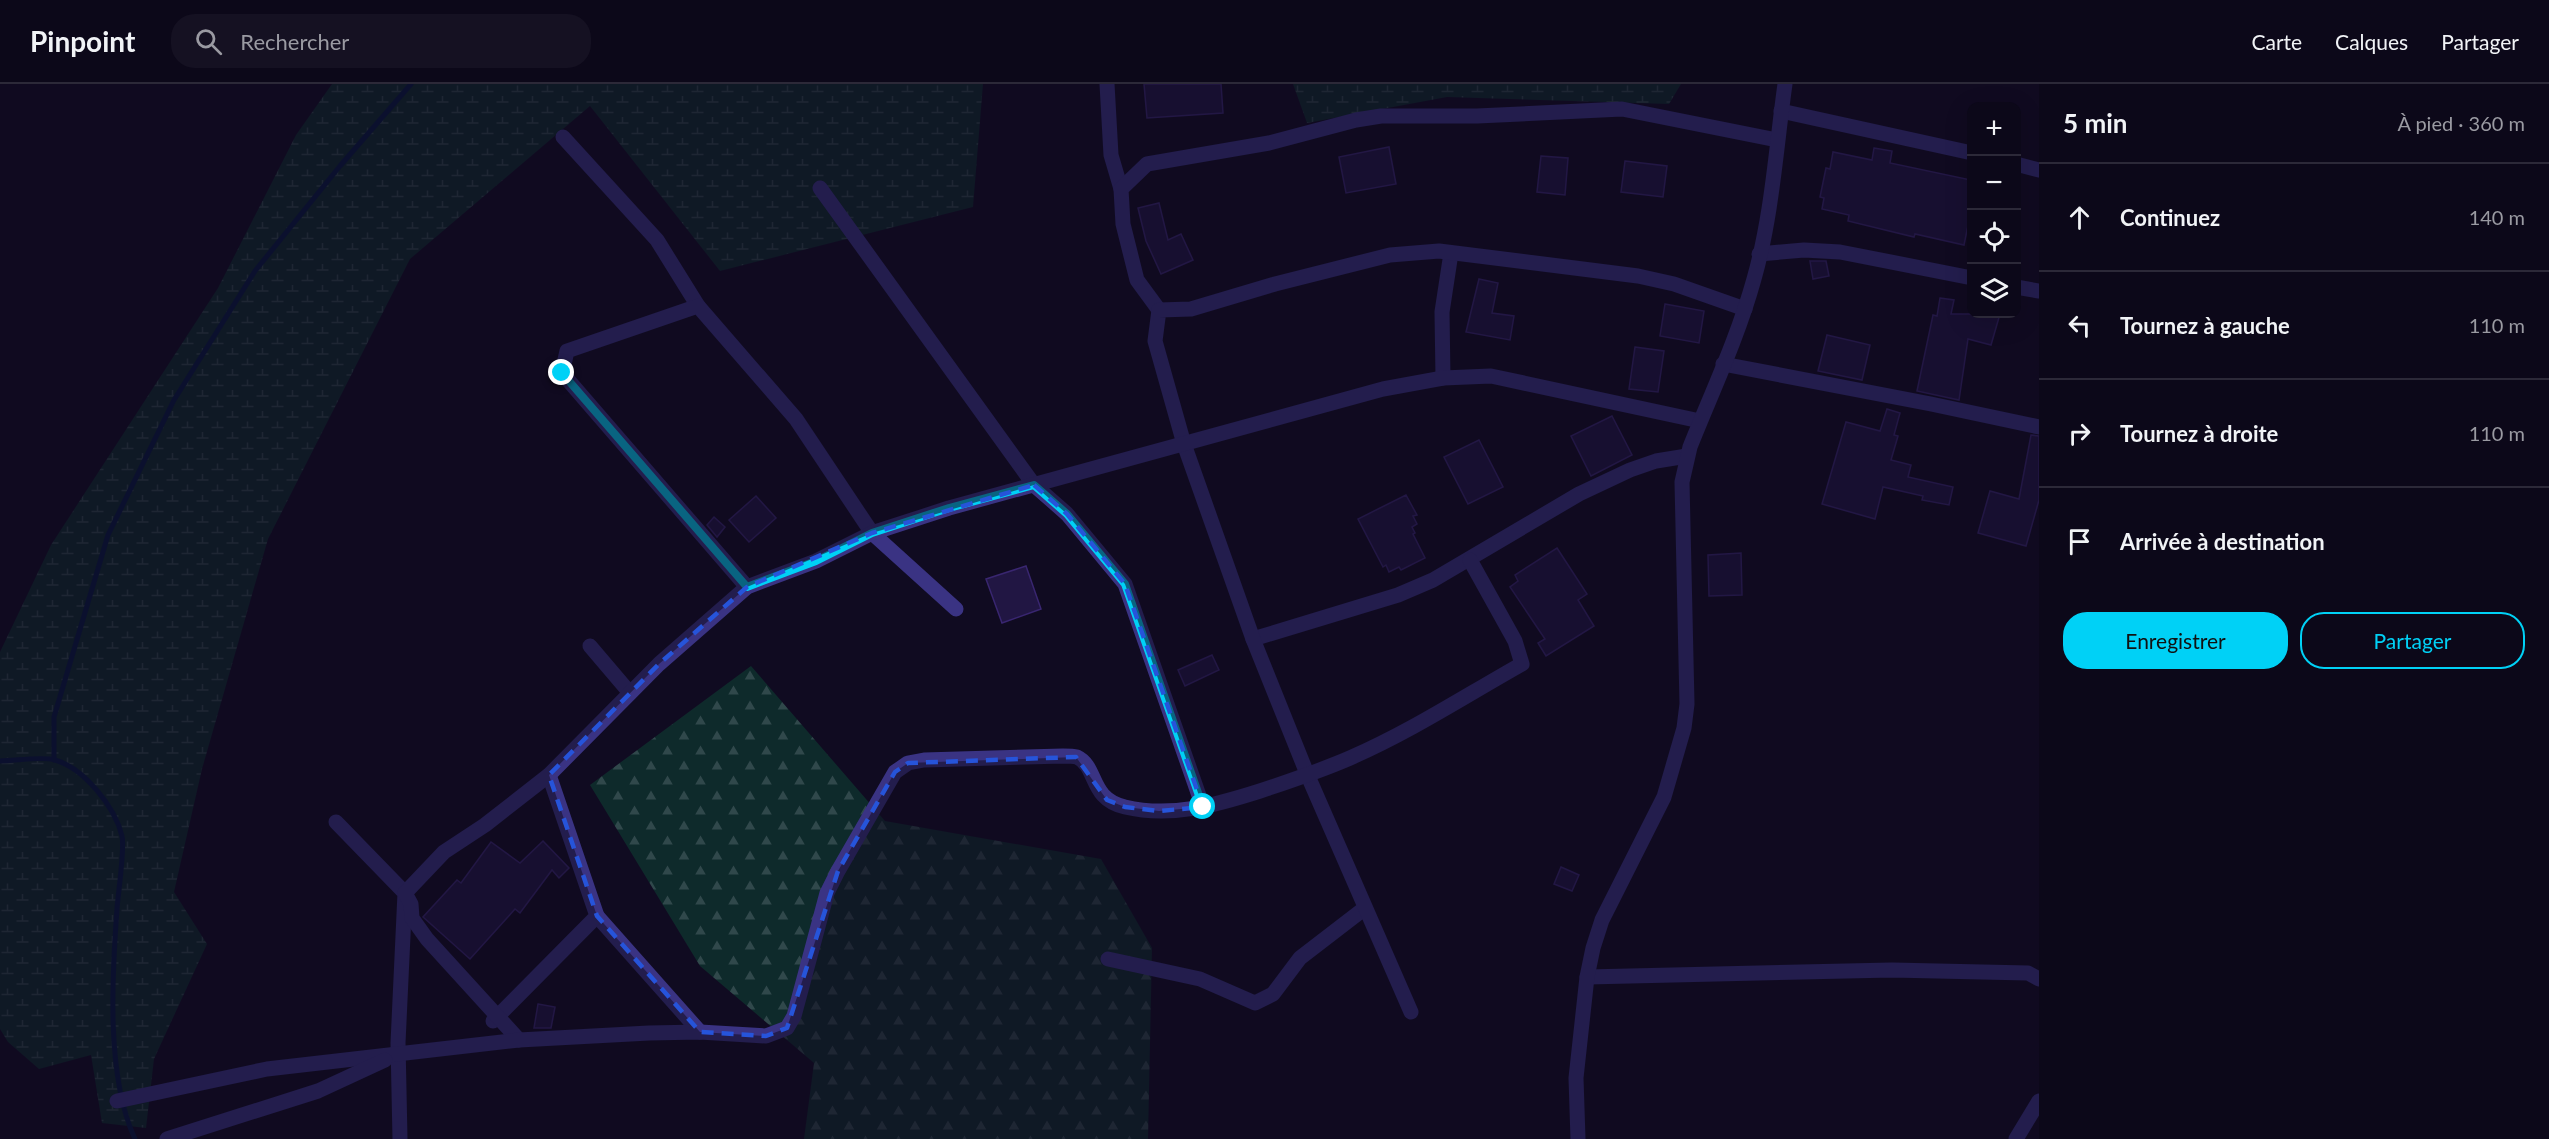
<!DOCTYPE html>
<html lang="fr">
<head>
<meta charset="utf-8">
<style>
	:root { --surface:#0c0819; --page:#151122; --text:#f1f3f6; --muted:#9a9aa2; --line:#2c2938; --accent:#00d1f6 }
	body { margin:0; font-family:Lato,sans-serif; background:var(--page); color:var(--text) }
	.controls { position:absolute; right:18px; top:18px; display:grid; overflow:hidden; border-radius:12px; box-shadow:0 6px 24px #0002 }
	.controls button { width:54px; height:54px; display:grid; place-items:center; padding:0; border:0; border-bottom:2px solid var(--line); background:var(--surface); color:var(--text); font:30px sans-serif }
	.stop { position:absolute; width:18px; height:18px; margin:-14px; border:4px solid #00d1f6; border-radius:50%; background:#fff }
	.stop.end { background:#00d1f6; border-color:#fff; box-shadow:0 2px 6px #0008 }
	.list { margin:0; padding:0; list-style:none }
	h2 { display:flex; justify-content:space-between; align-items:center; height:78px; margin:0; padding:0 24px; font-size:26px }
	h2 small { font-size:20px; font-weight:400; color:var(--muted) }
	.list li { display:grid; grid-template-columns:39px 1fr auto; gap:18px; align-items:center; box-sizing:border-box; height:108px; padding:0 24px; border-top:2px solid var(--line) }
	.list b { display:block; font-size:22px; white-space:nowrap }
	.list em { font-size:20px; font-style:normal; color:var(--muted) }
	.actions { display:flex; gap:12px; padding:18px 24px }
	.actions a { flex:1; padding:14px 0; border:2px solid var(--accent); border-radius:24px; text-align:center; font-size:21px; color:var(--accent) }
	.actions .main { background:var(--accent); color:#111 }
	.icon { flex:none; width:33px; height:33px; fill:none; stroke:currentColor; stroke-width:2; stroke-linecap:round; stroke-linejoin:round }
	.map { position:relative; flex:none; width:2039px; height:1055px; overflow:hidden }
	header { display:flex; align-items:center; gap:36px; box-sizing:border-box; height:84px; padding:0 30px; background:var(--surface); border-bottom:2px solid var(--line) }
	header strong { font-size:28px }
	nav { display:flex; gap:33px; margin-inline-start:auto; font-size:21px }
	.search { width:420px; height:54px; background:var(--page); display:flex; align-items:center; gap:15px; box-sizing:border-box; padding:0 21px; border-radius:24px; color:var(--muted); font-size:22px }
	main { display:flex }
	aside { flex:1; background:var(--surface) }
	.map>svg:first-child { display:block }
	.forest { fill:url(#forest-firs) }
	.wetland { fill:url(#wetland-marsh) }
	.lines { fill:none; stroke-linecap:round; stroke-linejoin:round }
	.stream { stroke:#06183f; stroke-width:5 }
	.building { fill:#211643; stroke:#392670; stroke-width:1.5 }
	.street { stroke:#3a3383; stroke-width:15 }
	.route { stroke:#00d1f6; stroke-width:8 }
	.marked { fill:none; stroke:#2654da; stroke-width:4.5; stroke-dasharray:12 8; stroke-linejoin:round }
</style>
</head>
<body>
<header>
<strong>Pinpoint</strong>
<div class="search"><svg class="icon" aria-label="search" viewBox="0 0 24 24"><circle cx="10" cy="10" r="6"/><path d="M15 15l6 6"/></svg>Rechercher</div>
<nav><a>Carte</a><a>Calques</a><a>Partager</a></nav>
</header>
<main>
<div class="map">
<svg width="2039" height="1055" viewBox="0 0 2039 1055">
	<defs>
		<pattern id="forest-firs" width="22" height="20" patternUnits="userSpaceOnUse" patternTransform="scale(1.5)"><rect width="22" height="20" fill="#0e2a2b"/><path d="M5 1l3.5 6h-7zM16 11l3.5 6h-7z" fill="#30484b"/></pattern>
		<pattern id="wetland-marsh" width="20" height="14" patternUnits="userSpaceOnUse" patternTransform="scale(1.5)"><rect width="20" height="14" fill="#0e2a2b"/><path d="M1 5h8M5 5V1M11 12h8M15 12V8" fill="none" stroke="#30484b"/></pattern>
	</defs>
	<rect width="100%" height="100%" fill="#100b21"/>
	<!-- forest -->
	<polygon class="forest" points="751,582 885,737 1101,775 1152,864 1148,1055 804,1055 814,979 700,882 590,701"/>
	<!-- wetland -->
	<g class="wetland">
		<polygon points="332,0 983,0 973,123 720,187 590,22 410,175 268,455 202,685 174,808 207,860 154,975 146,1044 102,1039 91,971 39,985 8,958 0,945 0,568 51,461 218,204 296,51"/>
		<polygon points="1293,0 1681,0 1669,20 1447,13 1307,39"/>
	</g>
	<g class="lines">
		<!-- stream -->
		<g class="stream">
			<polyline points="54,676 54,633 108,451 174,316 255,187 340,82 411,0"/>
			<path d="M0,677C15,677 41,672 55,676C84,684 115,723 122,752C125,765 118,809 117,825C112,893 106,993 135,1055"/>
		</g>
	</g>
	<!-- building -->
	<g class="building">
		<polygon points="1144,0 1221,0 1223,29 1147,34"/>
		<polygon points="1389,63 1396,100 1346,109 1339,73"/>
		<polygon points="1874,64 1892,67 1890,79 1971,96 1971,127 1964,161 1915,150 1914,153 1848,137 1849,131 1822,125 1824,114 1820,113 1826,84 1830,85 1833,68 1872,76"/>
		<polygon points="1541,72 1568,74 1565,111 1537,108"/>
		<polygon points="1625,77 1667,82 1663,113 1621,108"/>
		<polygon points="1159,119 1168,156 1181,150 1193,176 1161,190 1146,157 1138,124"/>
		<polygon points="1810,177 1826,177 1829,192 1813,195"/>
		<polygon points="1479,195 1498,199 1492,229 1514,232 1510,256 1466,248"/>
		<polygon points="1940,214 1954,216 1951,230 2000,230 1991,261 1968,255 1959,316 1917,307 1933,231 1937,232"/>
		<polygon points="1665,220 1704,227 1699,259 1660,252"/>
		<polygon points="1827,251 1870,261 1862,296 1818,287"/>
		<polygon points="1635,263 1664,267 1658,308 1629,305"/>
		<polygon points="1887,325 1900,329 1894,351 1898,352 1891,376 1911,381 1908,393 1953,403 1949,421 1922,416 1923,412 1883,403 1875,435 1822,420 1846,338 1880,347"/>
		<polygon points="1612,332 1632,371 1591,392 1571,352"/>
		<polygon points="2031,351 2039,352 2039,416 2026,462 1978,449 1990,407 2019,415"/>
		<polygon points="1479,356 1503,403 1468,420 1444,373"/>
		<polygon points="1406,411 1417,431 1413,432 1417,440 1412,443 1415,449 1413,450 1425,474 1401,486 1399,483 1389,488 1386,481 1383,483 1358,435"/>
		<polygon points="756,412 776,434 749,458 729,436"/>
		<polygon points="714,433 725,443 717,453 707,441"/>
		<polygon points="1557,464 1587,510 1578,516 1594,542 1546,572 1538,559 1545,555 1510,503 1518,497 1515,491"/>
		<polygon points="1741,469 1742,511 1709,512 1708,471"/>
		<polygon points="1026,482 1041,525 1002,539 986,495"/>
		<polygon points="1212,571 1219,586 1185,602 1178,586"/>
		<polygon points="543,757 569,784 559,794 552,786 520,829 515,825 470,875 423,833 457,796 461,799 491,758 520,779"/>
		<polygon points="1561,783 1579,791 1572,807 1554,800"/>
		<polygon points="538,920 555,923 551,944 534,944"/>
	</g>
	<g class="lines">
		<!-- street -->
		<g class="street">
			<polyline points="1107,0 1111,71 1121,105"/>
			<polyline points="1781,27 1972,69"/>
			<polyline points="563,53 657,156 698,222"/>
			<polyline points="2016,80 2039,86"/>
			<polyline points="820,104 1034,401 1067,430 1125,500 1203,723"/>
			<polyline points="1759,170 1804,166 1840,168 1972,194"/>
			<polyline points="2016,203 2039,207"/>
			<polyline points="1159,226 1137,196 1123,140 1121,105 1147,80 1269,59 1356,36 1381,32 1477,32 1622,25 1777,56"/>
			<polyline points="1723,280 1931,320 2039,343"/>
			<polyline points="1443,294 1442,228 1451,169"/>
			<polyline points="747,503 562,289 567,267 698,222 796,335 872,449 956,525"/>
			<polyline points="1253,555 1398,511 1433,496 1579,410 1630,386 1656,377 1687,372"/>
			<polyline points="590,562 630,609"/>
			<polyline points="336,738 405,809 398,959 400,1055"/>
			<polyline points="597,832 700,948"/>
			<polyline points="1108,875 1200,895 1255,919 1273,910 1300,874 1365,824"/>
			<polyline points="1587,893 1892,886 2028,889 2039,895"/>
			<polyline points="1411,928 1308,692 1253,555 1184,360 1155,257 1159,226 1191,225 1275,200 1390,171 1439,167 1638,192 1674,200 1745,225"/>
			<polyline points="493,937 597,832 549,691"/>
			<polyline points="519,956 427,855 412,834 411,820 405,809 444,768 485,741 549,691 659,580 747,503 816,477 872,449 949,424 1383,305 1443,294 1491,292 1700,337"/>
			<path d="M117,1017L267,985L519,956L649,949L700,948L766,952L787,944L794,932L827,809L838,787L895,688L908,679L924,676L1063,672C1067,672 1073,672 1077,673C1098,683 1089,715 1125,723C1171,734 1216,721 1260,707C1290,697 1320,687 1350,674C1410,648 1465,612 1522,580L1515,557L1470,476"/>
			<polyline points="167,1055 318,1007 385,976"/>
			<path d="M1578,1055L1576,994L1587,893L1593,864L1602,836L1664,713L1684,644L1687,620L1682,398L1690,363C1712,308 1738,253 1754,195C1772,132 1776,64 1785,0"/>
			<polyline points="2016,1055 2039,1017"/>
		</g>
	</g>
	<g class="lines">
		<!-- route -->
		<polyline class="route" points="562,289 747,503 816,477 872,449 949,424 1034,401 1067,430 1125,500 1203,723"/>
	</g>
	<!-- marked area -->
	<path d="M0 0H2039V1055H0ZM1034,401L1067,430L1125,500L1203,723L1159,727L1125,723L1107,716L1076,673L908,679L895,688L838,787L787,944L766,952L700,948L597,832L549,691L659,580L747,503L872,449Z" fill="#100b21" fill-opacity=".55" fill-rule="evenodd"/>
	<path class="marked" d="M1034,401L1067,430L1125,500L1203,723L1159,727L1125,723L1107,716L1076,673L908,679L895,688L838,787L787,944L766,952L700,948L597,832L549,691L659,580L747,503L872,449Z"/>
</svg>
<div class="controls">
<button>+</button>
<button>−</button>
<button><svg class="icon" aria-label="locate" viewBox="0 0 24 24"><circle cx="12" cy="12" r="6"/><path d="M12 2v4M12 18v4M2 12h4M18 12h4"/></svg></button>
<button><svg class="icon" aria-label="layers" viewBox="0 0 24 24"><path d="M12 4l9 5-9 5-9-5zM3 14l9 5 9-5"/></svg></button>
</div>
<div class="stop" style="left:1203px;top:723px"></div>
<div class="stop end" style="left:562px;top:289px"></div>
</div>
<aside>
<h2>5 min<small>À pied · 360 m</small></h2>
<ul class="list">
<li><svg class="icon" aria-label="ahead" viewBox="0 0 24 24"><path d="M12 20V5M6 11l6-6 6 6"/></svg><div><b>Continuez</b></div><em>140 m</em></li>
<li><svg class="icon" aria-label="left" viewBox="0 0 24 24"><path d="M17 20v-9H6M10 6l-5 5 5 5"/></svg><div><b>Tournez à gauche</b></div><em>110 m</em></li>
<li><svg class="icon" aria-label="right" viewBox="0 0 24 24"><path d="M7 20v-9h11M14 6l5 5-5 5"/></svg><div><b>Tournez à droite</b></div><em>110 m</em></li>
<li><svg class="icon" aria-label="arrive" viewBox="0 0 24 24"><path d="M6 21V4h12l-3 4 3 4H6"/></svg><div><b>Arrivée à destination</b></div></li>
</ul>
<div class="actions"><a class="main">Enregistrer</a><a>Partager</a></div>
</aside>
</main>
</body>
</html>
